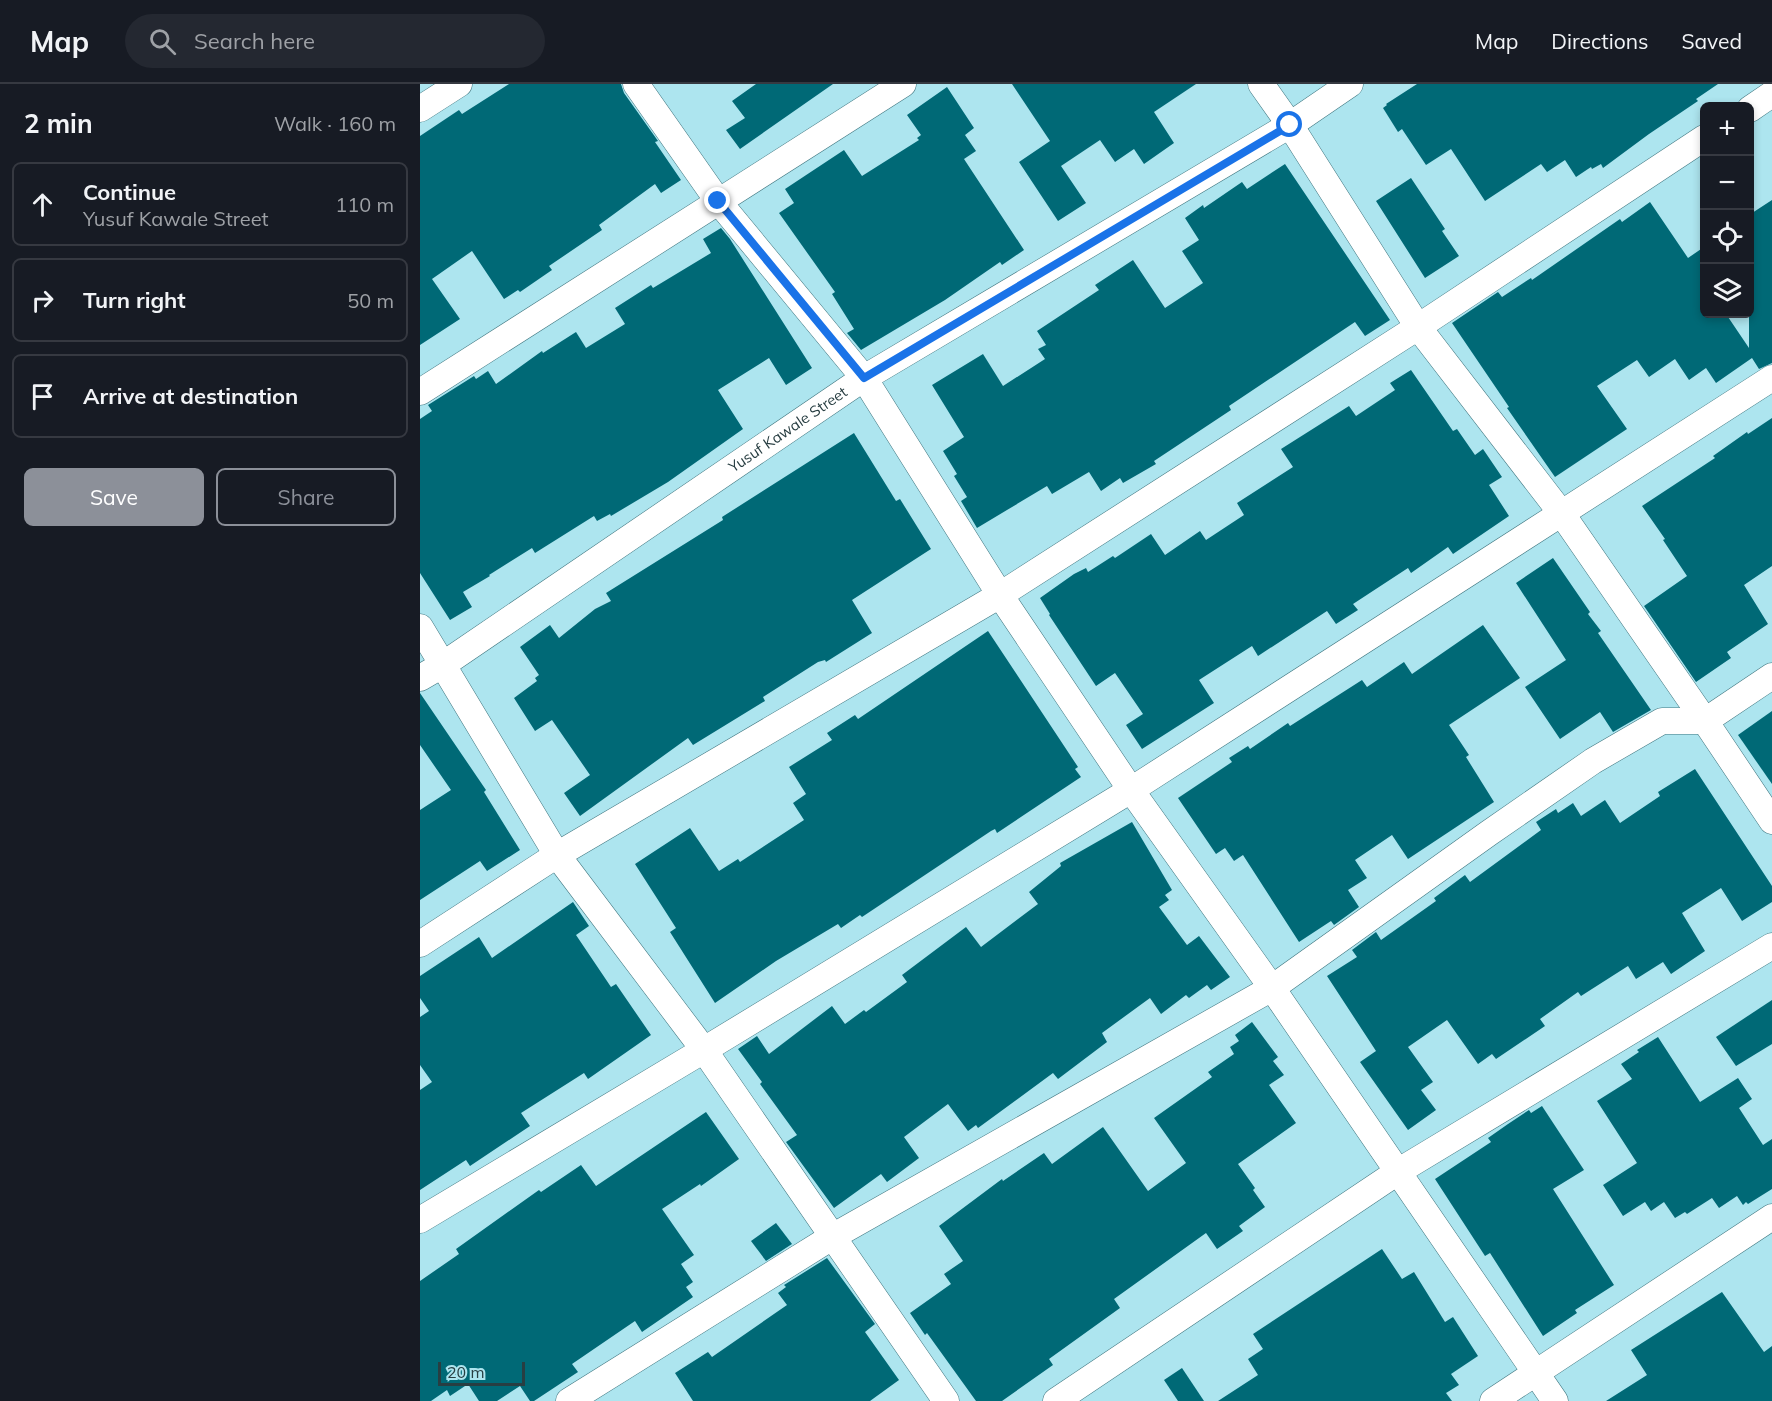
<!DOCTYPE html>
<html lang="en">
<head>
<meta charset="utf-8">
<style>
	:root { --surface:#171b24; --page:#242831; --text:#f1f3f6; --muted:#9ea1a6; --line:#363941; --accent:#8c9099 }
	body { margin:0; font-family:Mulish,sans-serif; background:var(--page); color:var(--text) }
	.controls { position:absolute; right:18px; top:18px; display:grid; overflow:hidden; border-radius:9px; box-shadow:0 3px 9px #0003 }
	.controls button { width:54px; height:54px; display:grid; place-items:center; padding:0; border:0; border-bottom:2px solid var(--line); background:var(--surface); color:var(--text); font:30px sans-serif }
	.scale { position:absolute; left:18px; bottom:15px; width:87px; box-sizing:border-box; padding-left:6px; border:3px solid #283e42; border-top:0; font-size:16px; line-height:21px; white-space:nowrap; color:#283e42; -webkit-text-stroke:4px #ade5ef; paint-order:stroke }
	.stop { position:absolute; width:18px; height:18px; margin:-14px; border:4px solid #1a73e8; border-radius:50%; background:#fff }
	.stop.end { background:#1a73e8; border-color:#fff; box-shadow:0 2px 6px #0008 }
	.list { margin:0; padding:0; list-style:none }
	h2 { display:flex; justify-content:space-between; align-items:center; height:78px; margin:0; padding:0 24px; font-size:26px }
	h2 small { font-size:20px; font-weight:400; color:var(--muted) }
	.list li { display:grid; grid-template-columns:39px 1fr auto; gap:18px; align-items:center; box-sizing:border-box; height:84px; margin:0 12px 12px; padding:0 12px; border:2px solid var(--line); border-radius:9px }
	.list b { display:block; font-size:22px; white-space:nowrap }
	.list p { margin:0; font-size:20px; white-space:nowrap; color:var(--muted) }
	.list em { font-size:20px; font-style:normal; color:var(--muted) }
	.actions { display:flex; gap:12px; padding:18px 24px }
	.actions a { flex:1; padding:14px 0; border:2px solid var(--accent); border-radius:9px; text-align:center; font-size:21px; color:var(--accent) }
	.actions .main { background:var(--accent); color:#fff }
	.icon { flex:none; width:33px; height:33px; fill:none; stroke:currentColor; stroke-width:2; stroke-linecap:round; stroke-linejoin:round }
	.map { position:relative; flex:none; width:1352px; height:1317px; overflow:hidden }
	header { display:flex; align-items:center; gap:36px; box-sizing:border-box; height:84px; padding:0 30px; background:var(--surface); border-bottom:2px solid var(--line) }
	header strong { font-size:28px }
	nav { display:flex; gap:33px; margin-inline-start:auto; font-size:21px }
	.search { width:420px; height:54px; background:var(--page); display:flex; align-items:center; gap:15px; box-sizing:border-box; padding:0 21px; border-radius:33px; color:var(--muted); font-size:22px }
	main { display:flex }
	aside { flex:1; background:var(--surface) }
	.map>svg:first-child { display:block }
	.building { fill:#006976 }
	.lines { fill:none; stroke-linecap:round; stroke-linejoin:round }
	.minor-casing { stroke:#417780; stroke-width:27 }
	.minor { stroke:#fff; stroke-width:26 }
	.route { stroke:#1a73e8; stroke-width:8 }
	.labels { text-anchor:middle; stroke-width:6; stroke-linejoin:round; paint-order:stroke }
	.street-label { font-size:15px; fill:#283e42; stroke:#ade5ef }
</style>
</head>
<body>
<header>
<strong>Map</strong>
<div class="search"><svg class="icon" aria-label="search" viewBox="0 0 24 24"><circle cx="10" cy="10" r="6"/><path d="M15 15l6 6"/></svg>Search here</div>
<nav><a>Map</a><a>Directions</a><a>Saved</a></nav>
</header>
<main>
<aside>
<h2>2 min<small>Walk · 160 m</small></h2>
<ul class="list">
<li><svg class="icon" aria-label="ahead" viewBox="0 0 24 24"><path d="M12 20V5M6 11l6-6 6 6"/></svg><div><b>Continue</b><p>Yusuf Kawale Street</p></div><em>110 m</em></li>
<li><svg class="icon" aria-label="right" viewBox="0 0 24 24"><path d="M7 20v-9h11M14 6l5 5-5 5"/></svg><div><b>Turn right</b></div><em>50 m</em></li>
<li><svg class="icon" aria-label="arrive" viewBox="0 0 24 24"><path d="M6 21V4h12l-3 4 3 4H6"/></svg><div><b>Arrive at destination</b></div></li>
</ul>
<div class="actions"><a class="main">Save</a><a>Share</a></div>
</aside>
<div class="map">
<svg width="1352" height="1317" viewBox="0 0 1352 1317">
	<rect width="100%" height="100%" fill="#ade5ef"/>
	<!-- building -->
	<g class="building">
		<polygon points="89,0 201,0 204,9 238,57 235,58 261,96 241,109 235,100 179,141 182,146 129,182 132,186 100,208 98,206 84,215 52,167 12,195 40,235 0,261 0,52 39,26 42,30"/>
		<polygon points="336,0 413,0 320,65 306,46 325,34 312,17"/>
		<polygon points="592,0 776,0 734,28 754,59 724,80 714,65 695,78 680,56 641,82 666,119 638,137 599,78 630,57"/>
		<polygon points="997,0 1298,0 1276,15 1278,17 1229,50 1183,84 1181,80 1172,85 1171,83 1156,93 1145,76 1127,88 1121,80 1065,117 1031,65 1006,81 982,45 978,48 963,24 967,21 966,20"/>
		<polygon points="527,3 554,44 545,51 556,67 544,75 604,166 582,181 580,178 525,216 441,266 427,249 434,245 412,210 415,208 359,129 374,119 365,105 424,66 442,92 499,56 497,54 501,51 487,31"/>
		<polygon points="865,80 970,236 945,252 935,238 809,322 811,326 734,377 736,380 703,399 700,394 681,407 669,388 632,410 627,402 557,444 541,417 547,413 534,392 537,390 523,367 544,353 512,301 563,270 583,302 625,275 618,265 626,261 617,247 679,206 675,201 713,176 745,224 783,199 762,167 779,156 765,134 783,121 784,124 822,98 827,105"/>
		<polygon points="991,94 1025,145 1022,147 1039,172 1005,194 956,117"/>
		<polygon points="1352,116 1352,279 1339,285 1332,274 1296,299 1286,284 1269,296 1255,275 1229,293 1217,276 1177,302 1207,345 1135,393 1087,324 1089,323 1032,239 1078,208 1082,213 1111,194 1112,196 1200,135 1202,138 1230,118 1268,174 1284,163 1284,230 1306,230 1329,264 1329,131"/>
		<polygon points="301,144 310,155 392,284 366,301 349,274 298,306 323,345 248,398 191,432 190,430 177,437 174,432 115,469 112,464 69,491 70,492 43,508 52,523 30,536 0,489 0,335 12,327 8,321 54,292 56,295 68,287 76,300 122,267 123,269 156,248 166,264 205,240 195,224 231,201 233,204 291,169 283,155"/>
		<polygon points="991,286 1033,347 1037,345 1055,371 1063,365 1082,393 1069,401 1089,432 1033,470 1028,463 991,489 988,484 933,520 938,526 916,540 907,527 838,572 832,562 779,596 794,619 722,665 706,641 723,630 695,589 676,602 629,531 630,530 620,514 654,490 666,484 668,488 693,472 695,474 731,450 745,471 780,447 786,456 824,431 817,419 873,383 861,365 929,322 936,332 975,306 970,299"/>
		<polygon points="1352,334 1352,482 1324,501 1348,540 1307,568 1311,574 1276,598 1224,522 1267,492 1243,456 1245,455 1222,422 1295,374 1293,372 1327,348 1328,350"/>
		<polygon points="434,349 476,417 480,415 511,465 432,516 452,549 406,578 405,576 398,578 343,613 345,617 273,661 268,654 160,732 144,709 170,691 132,636 115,647 94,614 117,597 115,594 119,591 100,563 130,541 139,554 175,525 191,517 186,509 303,436 302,433"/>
		<polygon points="1133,474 1170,528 1168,530 1181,547 1178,549 1231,626 1193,648 1180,628 1140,655 1105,603 1146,576 1096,499"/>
		<polygon points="1063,541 1100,594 1029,641 1049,671 1046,673 1074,718 988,775 972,751 935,776 947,794 928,806 939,823 914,841 911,837 879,858 823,771 814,777 805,764 796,770 758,714 812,678 809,674 828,662 830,665 868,639 870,642 942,596 947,603 984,578 992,590"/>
		<polygon points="568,547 658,683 655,685 661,693 577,749 575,745 571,747 442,833 440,831 421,844 418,840 356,877 295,919 250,848 256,844 215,780 270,744 299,787 318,775 320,778 384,736 373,719 386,710 369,683 412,656 407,649 435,631 438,635"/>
		<polygon points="0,609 66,706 64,708 100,766 67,787 60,777 0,816 0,726 31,706 0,661"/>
		<polygon points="1352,627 1352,700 1318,651"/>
		<polygon points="1275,685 1352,802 1352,818 1322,837 1301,804 1262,829 1285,867 1251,890 1243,878 1216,895 1208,882 1161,912 1158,908 1120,935 1125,942 1076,975 1072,970 1058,980 1027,936 988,963 1013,998 1001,1006 1016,1026 988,1046 940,978 956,967 907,892 937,873 932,866 956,848 961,856 1016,817 1014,814 1045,791 1050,798 1121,746 1116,738 1136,725 1138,729 1153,719 1161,732 1185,716 1200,739 1240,712 1238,708"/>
		<polygon points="712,738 752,806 745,811 749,816 739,823 767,861 779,852 810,893 791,906 787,901 769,914 766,911 741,930 730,914 682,949 687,958 638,995 633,989 558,1044 556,1041 548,1047 528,1020 484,1053 499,1074 467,1098 461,1090 414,1124 366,1058 377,1051 340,1000 342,998 318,965 337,952 349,970 412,922 425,940 444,926 446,928 487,898 482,891 546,843 561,863 618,820 609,808 641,782 640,779"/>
		<polygon points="153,818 169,842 156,851 191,903 196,900 231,951 168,995 164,989 101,1029 110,1042 50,1082 46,1076 0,1106 0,1006 12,998 0,981 0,933 9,927 0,914 0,892 59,853 72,874"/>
		<polygon points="1352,916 1352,960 1316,982 1296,953"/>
		<polygon points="832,938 858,973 853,977 864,991 849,1001 876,1039 818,1080 835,1104 833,1106 845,1123 819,1142 823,1147 797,1165 786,1149 694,1215 700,1224 629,1275 633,1281 582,1317 556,1317 507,1249 505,1251 490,1229 531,1200 524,1190 543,1177 519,1142 582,1095 583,1097 624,1069 632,1080 683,1043 728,1107 766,1079 734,1034 792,993 788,988 814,970 810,963 819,957 815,951"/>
		<polygon points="1238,953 1280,1018 1318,994 1332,1015 1319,1024 1343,1061 1352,1055 1352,1105 1328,1120 1326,1118 1323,1121 1317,1112 1299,1124 1292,1114 1267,1130 1265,1128 1255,1134 1244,1118 1231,1127 1225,1118 1203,1132 1183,1101 1217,1079 1177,1017 1212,995 1201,980 1219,968 1217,966"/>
		<polygon points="1122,1022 1164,1086 1133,1105 1194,1201 1155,1226 1157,1229 1123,1252 1070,1169 1065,1172 1015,1095 1071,1058 1068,1054 1088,1040 1109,1026 1111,1029"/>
		<polygon points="286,1028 319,1075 281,1102 280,1100 242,1125 274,1171 261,1180 273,1198 266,1203 273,1213 222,1248 215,1237 152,1280 158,1288 114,1317 110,1317 100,1302 77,1317 59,1317 48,1300 30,1312 27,1306 11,1317 0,1317 0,1197 39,1170 36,1165 119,1106 121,1108 161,1081 176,1102"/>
		<polygon points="356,1139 372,1160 346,1177 331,1157"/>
		<polygon points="962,1165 982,1195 994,1188 1025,1238 1033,1233 1058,1272 1031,1290 1039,1301 1026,1309 1032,1317 798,1317 838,1291 828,1275 843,1265 833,1250"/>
		<polygon points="407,1174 455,1240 445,1248 479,1296 450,1317 273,1317 255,1289 288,1268 292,1273 367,1221 358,1209 366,1203 364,1201"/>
		<polygon points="1302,1208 1344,1268 1352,1262 1352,1317 1186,1317 1227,1291 1211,1266"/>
		<polygon points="762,1284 784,1317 758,1317 744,1296"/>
	</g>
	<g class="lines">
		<defs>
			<g id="minor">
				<polyline points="216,0 298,117 444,294 580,511 711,706 852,904 1135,1317"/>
				<polyline points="841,0 870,41 998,243 1142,430 1285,637 1352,737"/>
				<polyline points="0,25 39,0"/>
				<polyline points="1330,25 1352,10"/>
				<polyline points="0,308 483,0"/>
				<polyline points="0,543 137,771 284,966 526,1317"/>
				<path id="s1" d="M0,594L24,580L444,294L870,41L930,0"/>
				<polyline points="0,860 137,771 580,511 998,243 1284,54"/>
				<polyline points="0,1136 284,966 711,706 1352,294"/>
				<polyline points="149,1317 412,1153 852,904 1069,749 1173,677 1242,637 1285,637 1352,592"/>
				<polyline points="636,1317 979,1087 1352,862"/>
				<polyline points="1073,1317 1352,1133"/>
			</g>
		</defs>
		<!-- minor casing -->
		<use href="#minor" class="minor-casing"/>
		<!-- minor -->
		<use href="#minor" class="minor"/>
	</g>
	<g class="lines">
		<!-- route -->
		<polyline class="route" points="298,117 444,294 870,41"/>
	</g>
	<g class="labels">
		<!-- street labels -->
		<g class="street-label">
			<text dy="5" stroke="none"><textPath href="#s1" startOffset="444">Yusuf Kawale Street</textPath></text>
		</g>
	</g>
</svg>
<div class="controls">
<button>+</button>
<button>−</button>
<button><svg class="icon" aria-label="locate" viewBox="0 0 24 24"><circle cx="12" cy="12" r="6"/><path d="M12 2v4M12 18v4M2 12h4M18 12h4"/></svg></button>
<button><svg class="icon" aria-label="layers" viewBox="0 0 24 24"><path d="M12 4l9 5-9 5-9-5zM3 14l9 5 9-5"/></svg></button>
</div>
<div class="scale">20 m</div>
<div class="stop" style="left:870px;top:41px"></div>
<div class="stop end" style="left:298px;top:117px"></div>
</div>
</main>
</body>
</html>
